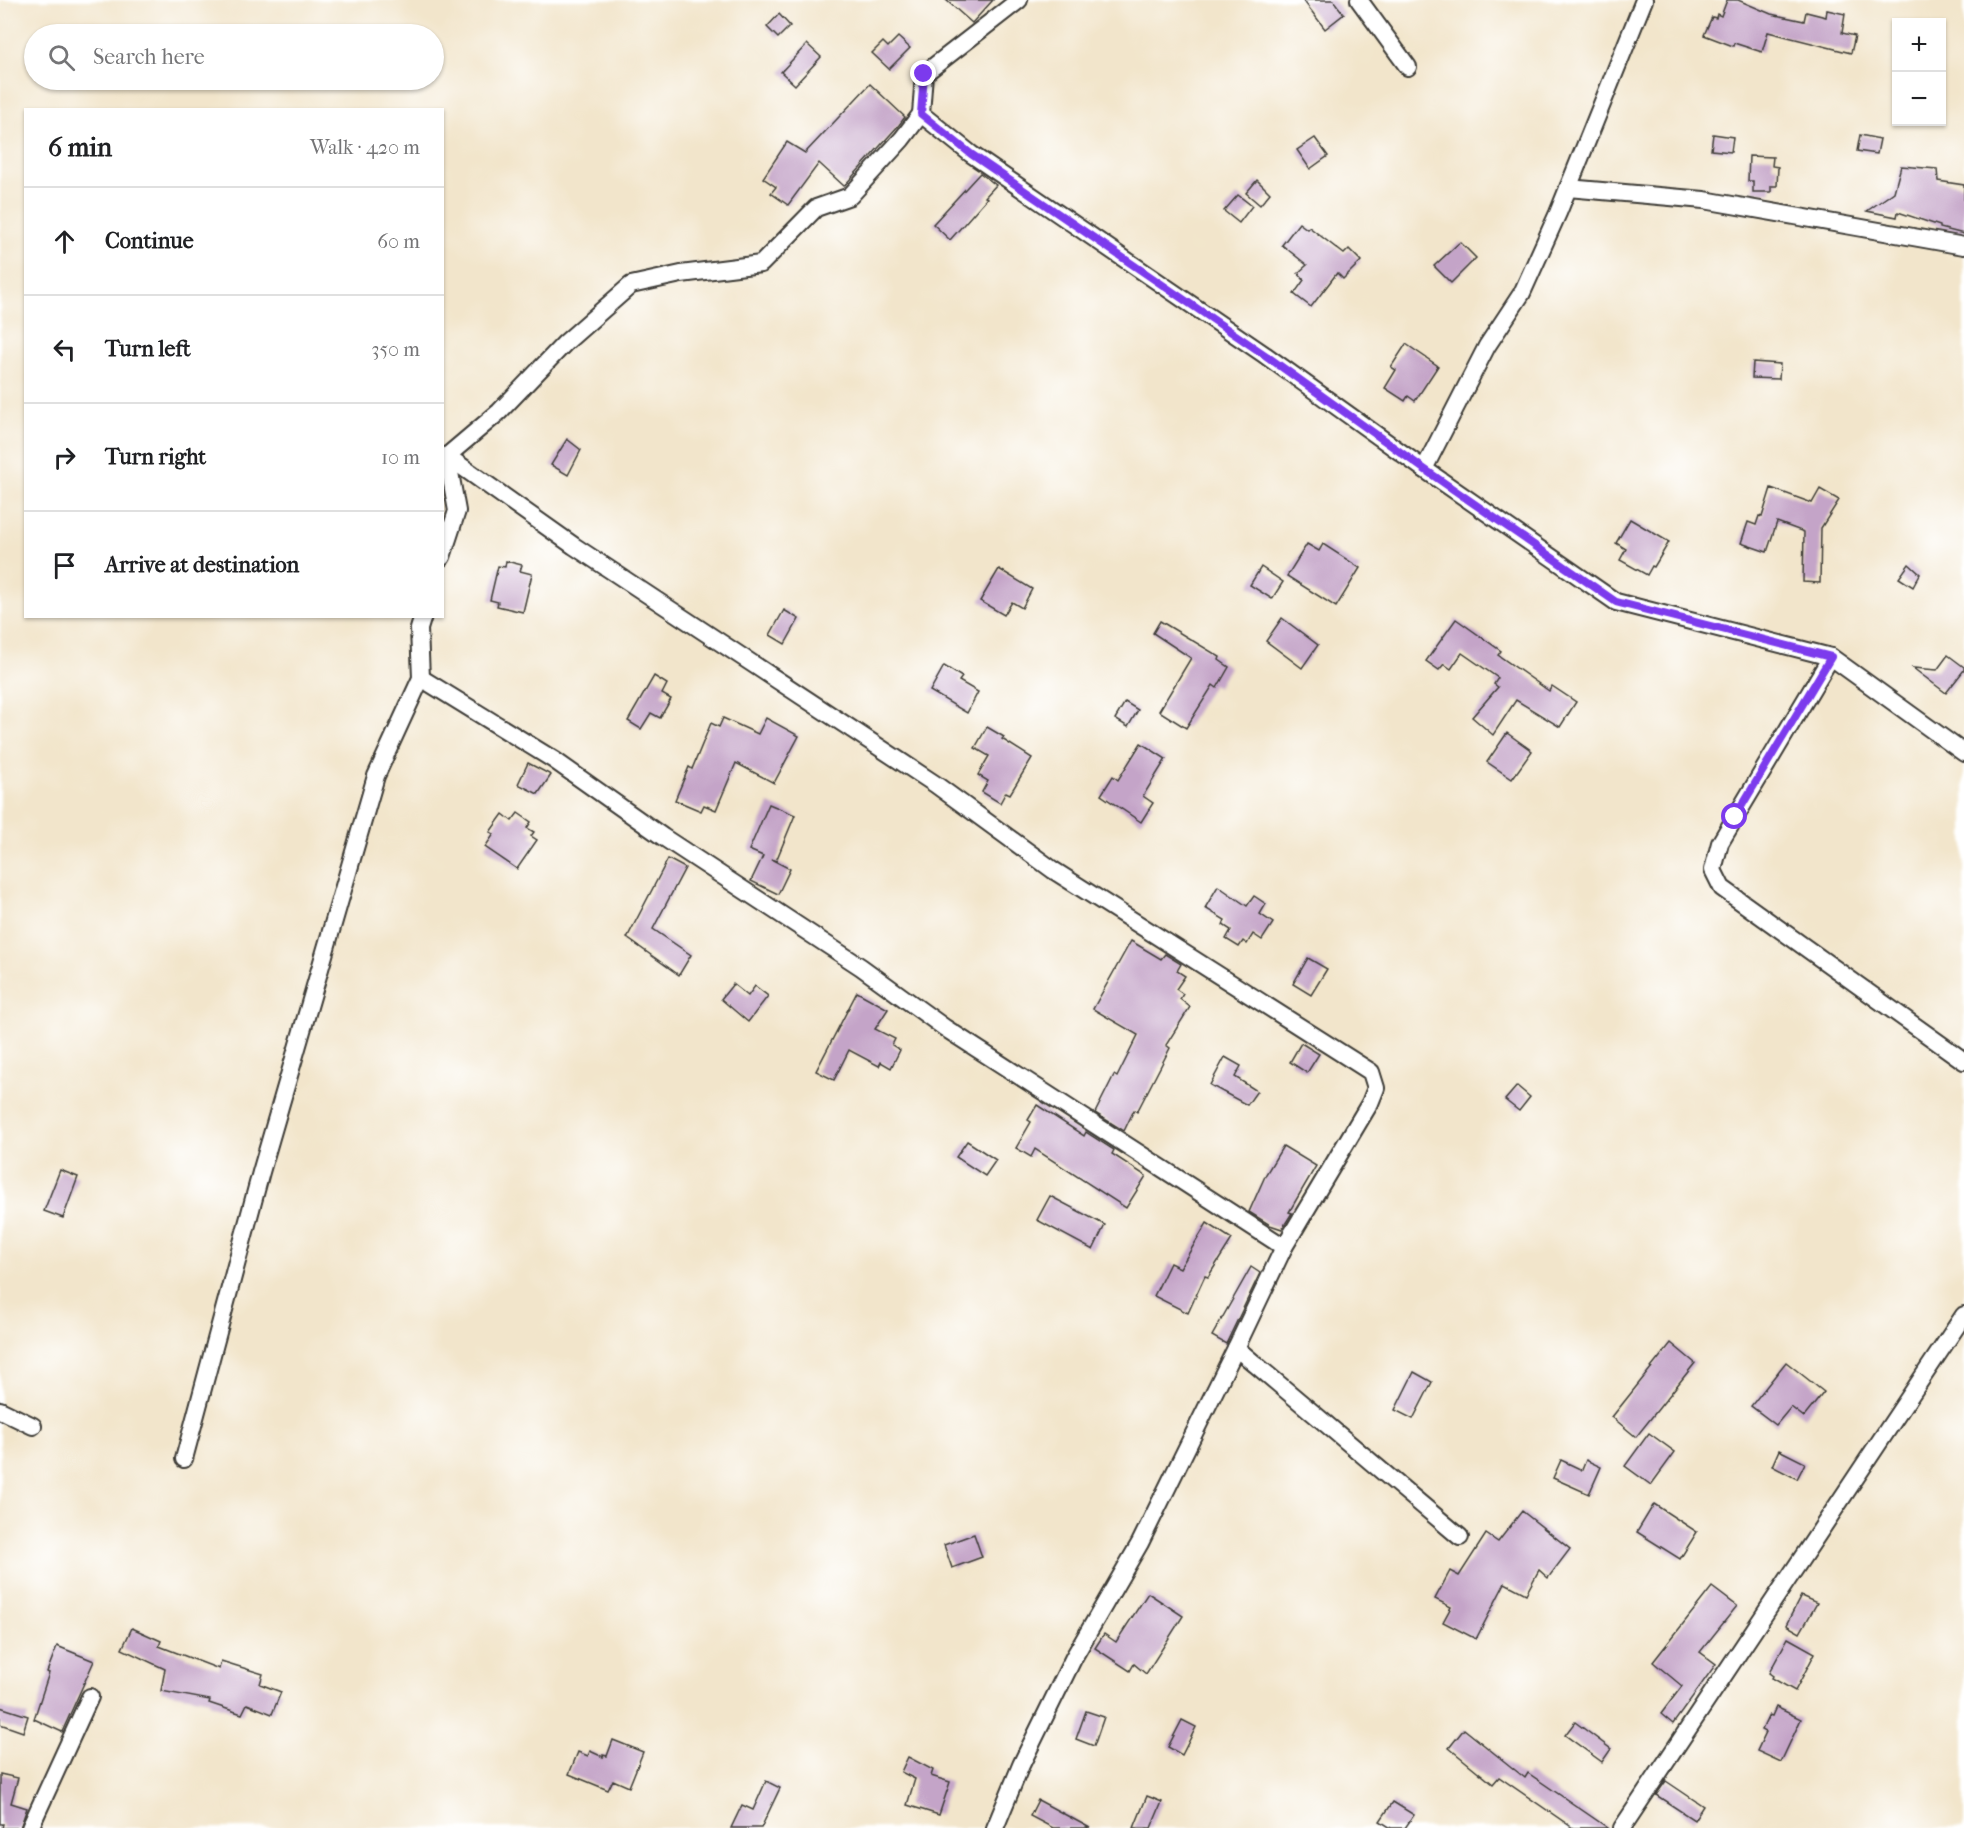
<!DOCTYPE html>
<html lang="en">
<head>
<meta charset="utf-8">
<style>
	:root { --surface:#fff; --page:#f2f2f2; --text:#202124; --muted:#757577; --line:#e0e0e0 }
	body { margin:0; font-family:"IM FELL French Canon",serif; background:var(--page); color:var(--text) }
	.controls { position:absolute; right:18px; top:18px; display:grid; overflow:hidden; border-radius:0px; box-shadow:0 2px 4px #0004 }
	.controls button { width:54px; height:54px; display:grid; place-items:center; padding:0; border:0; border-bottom:2px solid var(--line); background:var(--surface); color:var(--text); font:30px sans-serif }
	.stop { position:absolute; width:18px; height:18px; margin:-14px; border:4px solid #7c3aed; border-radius:50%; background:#fff }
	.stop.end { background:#7c3aed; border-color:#fff; box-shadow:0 2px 6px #0008 }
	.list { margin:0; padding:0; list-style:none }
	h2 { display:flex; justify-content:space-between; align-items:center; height:78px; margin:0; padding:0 24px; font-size:26px }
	h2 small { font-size:20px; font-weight:400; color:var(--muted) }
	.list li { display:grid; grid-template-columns:39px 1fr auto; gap:18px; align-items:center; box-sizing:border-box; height:108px; padding:0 24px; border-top:2px solid var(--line) }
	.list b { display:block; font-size:22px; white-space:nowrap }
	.list em { font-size:20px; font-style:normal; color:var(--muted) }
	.icon { flex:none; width:33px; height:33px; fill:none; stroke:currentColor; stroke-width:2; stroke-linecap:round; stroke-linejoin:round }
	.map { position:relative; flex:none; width:1964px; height:1828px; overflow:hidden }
	.search { position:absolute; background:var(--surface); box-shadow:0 2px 4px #0004; left:24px; top:24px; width:420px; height:66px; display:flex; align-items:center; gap:15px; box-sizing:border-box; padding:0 21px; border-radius:33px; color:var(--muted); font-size:22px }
	.panel { position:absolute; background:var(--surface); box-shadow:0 2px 4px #0004; left:24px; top:108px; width:420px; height:510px; border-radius:0px }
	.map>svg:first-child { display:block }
	.building { fill:#c4a4c8 }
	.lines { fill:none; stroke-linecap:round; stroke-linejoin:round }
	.street-casing { stroke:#3c3a36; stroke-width:20 }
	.street { stroke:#fff; stroke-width:16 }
	.route { stroke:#7c3aed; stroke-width:8 }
</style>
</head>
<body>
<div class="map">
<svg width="1964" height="1828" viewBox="0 0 1964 1828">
	<rect width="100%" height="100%" fill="#fff"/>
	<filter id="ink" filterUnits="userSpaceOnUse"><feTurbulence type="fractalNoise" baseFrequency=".0167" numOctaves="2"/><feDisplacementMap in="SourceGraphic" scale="12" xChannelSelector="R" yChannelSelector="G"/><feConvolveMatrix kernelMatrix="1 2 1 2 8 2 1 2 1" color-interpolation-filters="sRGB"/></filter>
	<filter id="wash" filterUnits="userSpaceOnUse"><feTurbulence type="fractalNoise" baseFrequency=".008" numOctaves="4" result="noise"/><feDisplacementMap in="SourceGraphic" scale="24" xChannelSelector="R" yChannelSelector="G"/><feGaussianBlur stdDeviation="1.35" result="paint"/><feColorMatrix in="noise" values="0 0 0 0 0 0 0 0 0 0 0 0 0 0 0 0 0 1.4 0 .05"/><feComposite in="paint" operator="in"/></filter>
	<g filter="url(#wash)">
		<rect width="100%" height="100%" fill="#f2e5cb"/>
		<g id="blocks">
			<!-- building -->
			<g class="building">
				<polygon points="946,0 993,0 972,23"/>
				<polygon points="1303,0 1333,0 1344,14 1325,29"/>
				<polygon points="1727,0 1738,0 1771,14 1804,21 1806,12 1826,17 1827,10 1845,14 1842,33 1855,36 1851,53 1768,32 1762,52 1734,43 1733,46 1704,35 1712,17 1716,18 1717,14 1721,16"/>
				<polygon points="779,14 790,26 778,38 767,27"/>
				<polygon points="898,37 910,48 889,69 872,53 883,42 888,47"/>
				<polygon points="807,44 821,57 795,85 781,72"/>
				<polygon points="870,84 905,117 899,125 844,186 819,163 788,205 771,193 776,187 763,178 787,142 805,153"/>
				<polygon points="1713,134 1733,137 1731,152 1711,150"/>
				<polygon points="1860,135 1880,139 1877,154 1857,151"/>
				<polygon points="1315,138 1328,156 1310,169 1297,150"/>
				<polygon points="1749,156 1773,157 1772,166 1778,167 1777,186 1771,186 1771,192 1753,192 1753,181 1748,181"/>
				<polygon points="1901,166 1937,169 1938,181 1964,185 1964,234 1940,228 1940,226 1898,212 1897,217 1867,211 1894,192"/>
				<polygon points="980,173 996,185 985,197 987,198 950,240 933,224"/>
				<polygon points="1257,180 1270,193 1260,205 1246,193"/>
				<polygon points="1238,195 1252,206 1239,223 1224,211"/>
				<polygon points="1299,223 1307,229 1309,227 1344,254 1349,249 1361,261 1343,279 1337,273 1311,307 1294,294 1304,280 1298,273 1307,265 1282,245"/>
				<polygon points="1460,242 1476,258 1451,283 1434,266"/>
				<polygon points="1406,344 1438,366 1415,401 1408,396 1405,401 1385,388 1396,370 1391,367"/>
				<polygon points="1753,362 1780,364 1779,379 1752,378"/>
				<polygon points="567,439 581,450 568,475 551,465"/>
				<polygon points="1771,488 1812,503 1820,489 1839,500 1821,528 1820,583 1803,582 1804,532 1777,522 1767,552 1741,543 1748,522 1756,525 1759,516 1762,517"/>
				<polygon points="1630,519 1669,542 1654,567 1652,566 1647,575 1620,560 1626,549 1616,543"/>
				<polygon points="1307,544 1319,551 1323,544 1360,568 1336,607 1287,576"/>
				<polygon points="506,561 522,565 520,571 532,574 523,612 497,606 498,602 490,600 498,566 505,567"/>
				<polygon points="1909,564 1920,574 1913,587 1899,578"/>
				<polygon points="1261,567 1283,582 1272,599 1250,585"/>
				<polygon points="999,569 1032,589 1022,608 1012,602 1004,615 980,601"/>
				<polygon points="784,610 799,619 785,644 770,635"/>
				<polygon points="1282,618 1318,645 1302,668 1266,641"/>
				<polygon points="1456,619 1501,651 1498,655 1549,691 1552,686 1576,702 1560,727 1516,700 1493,735 1472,717 1498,687 1494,684 1498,678 1462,653 1451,669 1444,664 1439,670 1426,661"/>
				<polygon points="1160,621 1220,657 1219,660 1229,667 1217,688 1213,685 1186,728 1159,711 1191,658 1153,633"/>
				<polygon points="1948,655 1964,667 1964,670 1946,693 1913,668 1937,670"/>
				<polygon points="944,666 962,677 959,681 978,692 967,713 930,691"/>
				<polygon points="654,676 667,684 662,694 671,699 660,718 651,713 641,729 628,721"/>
				<polygon points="1125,702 1138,710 1128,727 1115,719"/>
				<polygon points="723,718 758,734 766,718 799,736 774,783 736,763 716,810 704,805 701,811 675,800 689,767 692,769 711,723 719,727"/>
				<polygon points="987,727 1004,737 1002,739 1032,758 1010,794 1006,792 1000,803 982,792 988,781 978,775 989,756 975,748"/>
				<polygon points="1507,733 1532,751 1512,779 1487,762"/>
				<polygon points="1141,743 1166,759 1143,796 1153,803 1141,822 1101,795 1113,776 1118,780"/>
				<polygon points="528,763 551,775 538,794 518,784"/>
				<polygon points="769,804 795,815 776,861 771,859 790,869 778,894 751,881 763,856 749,850"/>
				<polygon points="518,813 531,822 527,828 534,832 531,836 537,840 517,869 485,847 494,834 490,832 503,814 512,821"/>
				<polygon points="668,859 685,868 653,929 691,955 679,975 627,938"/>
				<polygon points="1218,886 1247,906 1254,896 1266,904 1260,914 1273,923 1262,940 1253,934 1247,944 1243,941 1239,947 1226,939 1231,930 1223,925 1225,920 1205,908"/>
				<polygon points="1131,941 1161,959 1165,954 1181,964 1177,971 1185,976 1176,989 1183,994 1180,999 1190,1007 1166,1045 1170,1048 1137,1112 1134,1110 1124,1131 1095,1113 1114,1075 1117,1077 1138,1035 1093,1009"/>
				<polygon points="1308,958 1327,969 1311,995 1293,984"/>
				<polygon points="733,984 748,996 755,986 768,996 748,1022 721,999"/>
				<polygon points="857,992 888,1009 875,1029 895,1039 892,1045 900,1050 891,1068 881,1062 879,1066 849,1050 834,1080 816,1071"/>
				<polygon points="1301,1043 1319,1054 1307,1073 1290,1062"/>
				<polygon points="1225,1057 1241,1066 1235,1077 1257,1091 1247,1105 1210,1085"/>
				<polygon points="1517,1086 1530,1097 1519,1111 1505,1100"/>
				<polygon points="1037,1105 1084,1136 1086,1132 1114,1150 1112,1154 1146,1176 1126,1208 1035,1149 1031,1157 1016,1148 1031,1122 1028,1120"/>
				<polygon points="967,1141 996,1160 985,1176 956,1157"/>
				<polygon points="1283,1146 1316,1166 1289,1212 1292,1213 1282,1229 1270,1225 1249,1212 1266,1174"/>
				<polygon points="60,1170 78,1177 63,1218 44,1211"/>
				<polygon points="1050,1196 1105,1225 1093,1250 1037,1220"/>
				<polygon points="1207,1223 1232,1239 1208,1277 1205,1276 1188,1313 1154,1296 1170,1263 1180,1268"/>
				<polygon points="1251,1267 1260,1273 1226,1344 1212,1336"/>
				<polygon points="1671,1343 1695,1363 1636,1437 1612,1417"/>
				<polygon points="1786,1362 1824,1392 1804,1417 1791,1407 1776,1425 1751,1406"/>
				<polygon points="1414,1372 1432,1382 1413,1419 1395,1410"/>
				<polygon points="1649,1433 1675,1452 1651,1485 1625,1466"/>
				<polygon points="1779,1450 1805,1463 1797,1479 1772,1466"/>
				<polygon points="1561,1460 1582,1470 1586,1460 1601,1467 1589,1494 1553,1478"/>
				<polygon points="1654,1504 1697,1532 1680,1559 1637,1532"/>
				<polygon points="1522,1511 1570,1549 1548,1578 1539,1570 1526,1594 1505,1583 1476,1639 1443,1622 1451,1607 1435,1599 1450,1571 1459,1576 1486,1534 1498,1542"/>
				<polygon points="974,1534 982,1557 952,1568 944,1545"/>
				<polygon points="1712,1587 1737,1606 1700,1652 1716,1664 1673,1724 1661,1714 1682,1686 1653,1662"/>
				<polygon points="1148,1593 1183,1616 1146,1674 1134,1664 1130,1671 1095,1648 1104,1634 1116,1642"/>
				<polygon points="1801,1596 1817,1603 1800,1633 1786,1625"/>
				<polygon points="132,1628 161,1641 159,1646 219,1669 221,1661 263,1674 260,1684 281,1692 272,1714 247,1704 242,1714 209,1703 210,1700 161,1691 165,1669 122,1649"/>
				<polygon points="1788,1638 1815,1653 1795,1691 1772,1678 1773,1676 1769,1673"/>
				<polygon points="57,1646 94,1661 62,1732 34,1719 49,1673 47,1672"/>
				<polygon points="0,1707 28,1716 23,1732 0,1724"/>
				<polygon points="1776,1707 1801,1719 1781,1762 1757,1751 1766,1732 1762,1730 1769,1715 1772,1716"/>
				<polygon points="1086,1711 1104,1717 1094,1746 1076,1739"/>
				<polygon points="1182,1720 1196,1727 1182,1755 1168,1747"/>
				<polygon points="1575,1722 1611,1749 1602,1762 1565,1735"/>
				<polygon points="1464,1729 1525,1778 1528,1773 1608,1828 1573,1828 1499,1777 1493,1784 1449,1748"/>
				<polygon points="613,1740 643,1752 629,1787 613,1780 608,1790 569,1774 578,1752 588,1756 590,1751 603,1757 603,1755 607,1756"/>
				<polygon points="908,1757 933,1770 931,1776 950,1782 939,1815 907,1805 915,1779 901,1772"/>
				<polygon points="0,1774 18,1778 11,1803 27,1808 20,1828 2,1828 3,1824 0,1824"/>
				<polygon points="766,1781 780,1788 761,1828 731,1828 742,1805 753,1810"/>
				<polygon points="1666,1781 1703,1806 1694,1820 1656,1795"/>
				<polygon points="1147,1796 1162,1802 1151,1828 1134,1828"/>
				<polygon points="1038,1800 1090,1828 1053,1828 1030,1816"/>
				<polygon points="1393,1802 1414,1815 1405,1828 1391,1828 1380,1821"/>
			</g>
		</g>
	</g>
	<g filter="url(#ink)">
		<use href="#blocks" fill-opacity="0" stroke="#3c3a36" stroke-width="1.5"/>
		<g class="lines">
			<defs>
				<g id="street">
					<polyline points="1019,0 924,74 921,114 971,154 1265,355 1424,469 1616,602 1831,657 1964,753"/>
					<polyline points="1359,0 1408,67"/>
					<polyline points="1568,188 1704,200 1964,246"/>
					<polyline points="447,456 574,546 935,784 1053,870 1371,1072 1376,1088 1370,1103 1284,1247 1236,1348 1140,1543 1074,1657 1021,1765 995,1828"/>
					<polyline points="1424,469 1487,346 1522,293 1558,213 1644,0"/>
					<polyline points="442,557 457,511 447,456 499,412 565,343 631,285 681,274 761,264 816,208 850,196 902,139 921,114"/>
					<polyline points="1831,657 1720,843 1713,870 1722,888 1964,1061"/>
					<polyline points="421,678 554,760 663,837 861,967 945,1028 1284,1247"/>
					<polyline points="1236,1348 1460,1537"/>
					<polyline points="0,1410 33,1426"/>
					<polyline points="184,1459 261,1172 376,776 421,678 419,629 423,616"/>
					<polyline points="30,1828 90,1697"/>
					<polyline points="1622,1828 1964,1315"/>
				</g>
			</defs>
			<!-- street casing -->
			<use href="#street" class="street-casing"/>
			<!-- street -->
			<use href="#street" class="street"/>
		</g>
	</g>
	<g class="lines" filter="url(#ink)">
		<!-- route -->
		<polyline class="route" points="924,74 921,114 971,154 1265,355 1424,469 1616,602 1831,657 1735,817"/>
	</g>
</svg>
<div class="controls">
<button>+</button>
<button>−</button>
</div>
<div class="stop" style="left:1735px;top:817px"></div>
<div class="stop end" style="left:924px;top:74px"></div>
<div class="search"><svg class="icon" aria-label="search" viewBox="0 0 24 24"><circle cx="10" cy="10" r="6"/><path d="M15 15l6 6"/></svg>Search here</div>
<section class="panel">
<h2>6 min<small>Walk · 420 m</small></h2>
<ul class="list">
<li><svg class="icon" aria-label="ahead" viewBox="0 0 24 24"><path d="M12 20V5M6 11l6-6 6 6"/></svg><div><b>Continue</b></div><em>60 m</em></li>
<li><svg class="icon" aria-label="left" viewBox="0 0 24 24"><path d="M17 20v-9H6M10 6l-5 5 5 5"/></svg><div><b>Turn left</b></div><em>350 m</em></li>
<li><svg class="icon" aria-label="right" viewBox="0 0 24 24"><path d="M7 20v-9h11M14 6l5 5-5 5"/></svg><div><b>Turn right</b></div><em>10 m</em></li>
<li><svg class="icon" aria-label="arrive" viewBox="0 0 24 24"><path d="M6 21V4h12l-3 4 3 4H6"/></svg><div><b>Arrive at destination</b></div></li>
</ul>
</section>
</div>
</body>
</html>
